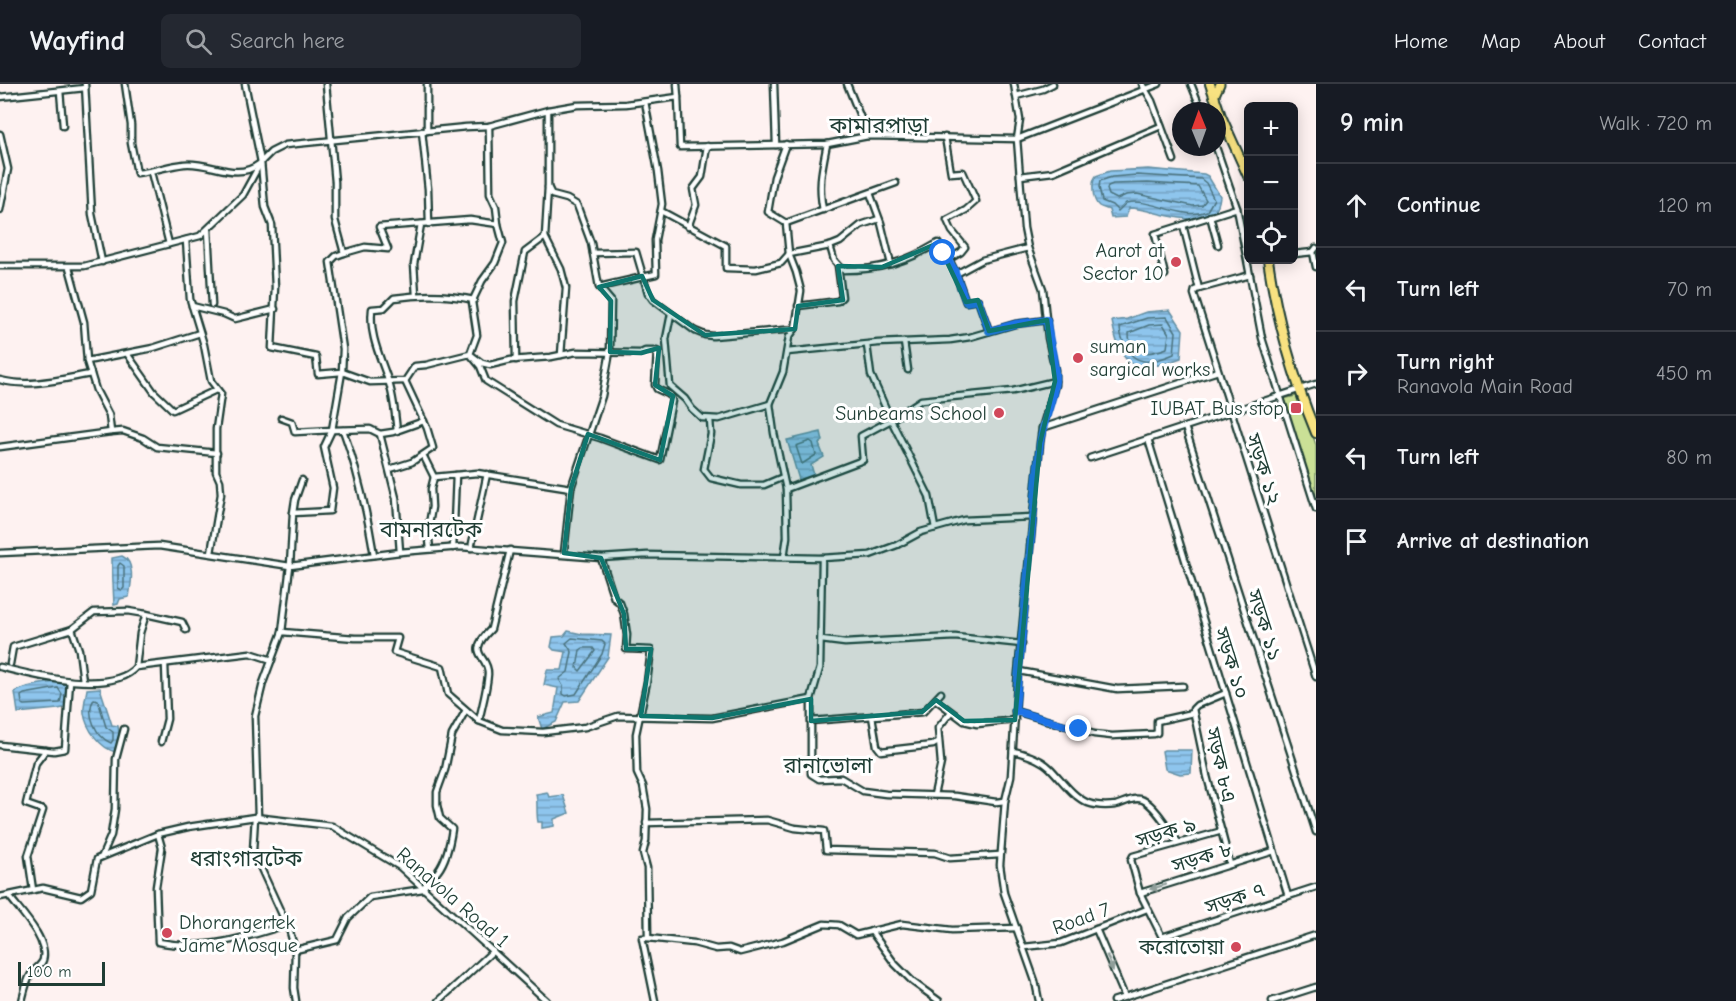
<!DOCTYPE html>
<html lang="en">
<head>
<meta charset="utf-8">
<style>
	:root { --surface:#171b24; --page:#242831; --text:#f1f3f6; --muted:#9ea1a6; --line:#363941 }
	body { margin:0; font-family:"Comic Neue","Noto Sans Bengali",sans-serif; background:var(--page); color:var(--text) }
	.controls { position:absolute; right:18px; top:18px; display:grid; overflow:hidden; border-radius:9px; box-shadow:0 3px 15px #0003 }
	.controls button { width:54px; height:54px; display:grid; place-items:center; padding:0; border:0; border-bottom:2px solid var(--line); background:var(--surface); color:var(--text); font:30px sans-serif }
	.compass { position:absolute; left:1172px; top:18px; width:54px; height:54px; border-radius:50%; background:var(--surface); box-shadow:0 3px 15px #0003; rotate:359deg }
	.scale { position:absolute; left:18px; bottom:15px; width:87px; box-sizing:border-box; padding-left:6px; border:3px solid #1f3d34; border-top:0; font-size:16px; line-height:21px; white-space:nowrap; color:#1f3d34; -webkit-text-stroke:4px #fff; paint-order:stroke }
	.stop { position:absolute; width:18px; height:18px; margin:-14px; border:4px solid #1a73e8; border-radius:50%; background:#fff }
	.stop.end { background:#1a73e8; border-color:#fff; box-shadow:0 2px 6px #0008 }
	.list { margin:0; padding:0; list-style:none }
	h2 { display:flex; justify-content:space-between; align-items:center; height:78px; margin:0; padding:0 24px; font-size:26px }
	h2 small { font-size:20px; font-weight:400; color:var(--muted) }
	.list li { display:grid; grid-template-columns:39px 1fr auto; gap:18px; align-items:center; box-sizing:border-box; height:84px; padding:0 24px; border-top:2px solid var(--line) }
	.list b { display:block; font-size:22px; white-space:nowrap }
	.list p { margin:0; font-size:20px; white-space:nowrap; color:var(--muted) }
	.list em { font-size:20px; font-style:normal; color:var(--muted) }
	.icon { flex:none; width:33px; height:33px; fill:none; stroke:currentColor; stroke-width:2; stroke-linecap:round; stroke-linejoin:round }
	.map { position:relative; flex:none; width:1316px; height:917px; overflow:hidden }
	header { display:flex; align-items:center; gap:36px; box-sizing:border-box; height:84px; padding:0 30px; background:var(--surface); border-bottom:2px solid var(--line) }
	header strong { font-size:28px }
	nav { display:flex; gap:33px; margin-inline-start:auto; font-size:21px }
	.search { width:420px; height:54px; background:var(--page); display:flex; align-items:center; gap:15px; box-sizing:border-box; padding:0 21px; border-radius:9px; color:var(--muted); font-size:22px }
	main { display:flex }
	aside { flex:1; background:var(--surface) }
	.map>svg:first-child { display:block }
	.green { fill:#cae096; stroke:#748e65; stroke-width:1.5 }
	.water { fill:url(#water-rules); stroke:#628fa3; stroke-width:1.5 }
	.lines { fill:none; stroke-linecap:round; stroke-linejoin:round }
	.shore { stroke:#4b737e; stroke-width:1.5 }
	.minor-casing { stroke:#1f3d34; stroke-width:9 }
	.primary-casing { stroke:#1f3d34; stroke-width:11 }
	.trunk-casing { stroke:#1f3d34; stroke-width:12 }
	.minor { stroke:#fff; stroke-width:4.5 }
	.primary { stroke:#f8e281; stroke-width:7 }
	.trunk { stroke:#f8e281; stroke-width:8 }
	.oneway { fill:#8f9e9a }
	.route { stroke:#1a73e8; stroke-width:8 }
	.marked { fill:#0f766e; fill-opacity:0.2; stroke:#0f766e; stroke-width:4.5; stroke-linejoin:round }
	.poi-dot { fill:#d1495b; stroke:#fff; stroke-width:2 }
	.labels { text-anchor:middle; stroke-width:6; stroke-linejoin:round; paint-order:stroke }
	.poi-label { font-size:20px; fill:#1f3d34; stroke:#fff; text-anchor:end }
	.street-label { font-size:20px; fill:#1f3d34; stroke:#fff }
	.quarter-label { font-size:22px; fill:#1f3d34; stroke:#fff }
</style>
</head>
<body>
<header>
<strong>Wayfind</strong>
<div class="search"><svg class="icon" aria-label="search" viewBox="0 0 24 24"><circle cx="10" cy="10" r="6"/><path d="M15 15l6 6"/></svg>Search here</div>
<nav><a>Home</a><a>Map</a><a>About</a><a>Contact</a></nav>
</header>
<main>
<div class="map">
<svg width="1316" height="917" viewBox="0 0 1316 917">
	<defs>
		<pattern id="water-rules" width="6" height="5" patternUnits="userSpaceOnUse" patternTransform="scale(1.5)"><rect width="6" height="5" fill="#8ec5ed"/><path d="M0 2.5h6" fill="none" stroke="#73a1c1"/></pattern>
	</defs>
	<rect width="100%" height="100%" fill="#fef2f1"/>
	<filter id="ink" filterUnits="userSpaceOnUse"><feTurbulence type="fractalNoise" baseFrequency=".0167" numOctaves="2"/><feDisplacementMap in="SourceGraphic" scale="12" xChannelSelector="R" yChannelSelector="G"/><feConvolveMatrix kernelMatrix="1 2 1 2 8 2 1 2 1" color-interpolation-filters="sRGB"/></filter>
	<g filter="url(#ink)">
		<!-- green -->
		<polygon class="green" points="1299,311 1316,361 1316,415 1283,315"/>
		<!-- water -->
		<g class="water">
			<path d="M1148,85L1204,90L1208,92L1220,112C1216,156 1155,124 1129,124L1126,133L1111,134L1109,126C1108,125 1100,123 1099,122C1092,116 1091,98 1096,92L1110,87Z"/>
			<path d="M1170,226L1183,246L1181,274C1136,290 1121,287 1112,237L1127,235L1146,228Z"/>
			<polygon points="821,348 823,357 819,360 824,373 811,381 815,394 800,399 787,356"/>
			<path d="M122,472C136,478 131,501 129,513L120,515L118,520L114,521L112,477V474Z"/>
			<polygon points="568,547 582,550 611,551 608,573 579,617 565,618 556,638 542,645 538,633 554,629 558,604 544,601 547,586 562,586 566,568 554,566 551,563 553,553 564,552"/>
			<path d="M59,598L66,601L68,623L58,625L18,629L15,608C28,601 44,599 59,598Z"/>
			<path d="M100,604L112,641L118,642L120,657L116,668C101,665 86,645 84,629C83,622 86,612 87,605Z"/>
			<polygon points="1164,666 1192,666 1191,689 1180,690 1165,685 1162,667"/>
			<path d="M547,708L549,713L563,711L569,729L554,735V742L542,744V738H538C536,728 538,719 536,710Z"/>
		</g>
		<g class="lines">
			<!-- shore -->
			<g class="shore">
				<path d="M1137,91L1201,95L1206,99L1214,115L1207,127C1182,137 1150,113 1126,119L1118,127L1112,121L1102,117L1099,103L1100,97L1112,93Z"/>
				<polygon points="1148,99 1198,102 1206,116 1202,121 1193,122 1137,110 1126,111 1117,115 1109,111 1107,105 1108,102 1113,100"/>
				<path d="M1167,233L1176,248L1174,270C1155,278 1135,284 1125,261C1122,255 1120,249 1120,243L1147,234Z"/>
				<path d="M1163,240L1169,250L1167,264C1149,271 1129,273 1129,249L1149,241Z"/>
				<polygon points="810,357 813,359 816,371 802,380 796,362"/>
				<polygon points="120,479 124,482 124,504 122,506 118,504 118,482"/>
				<polygon points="572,554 602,557 605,560 602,570 576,610 566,612 563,610 563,602 559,595 568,588 572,568 566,559"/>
				<polygon points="583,564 593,564 595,567 580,587 577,584 580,566"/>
				<polygon points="58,604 62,610 60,619 25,621 22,620 21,612 24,610"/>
				<path d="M94,615L98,616L106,643L113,648V656L111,659C96,653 85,629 94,615Z"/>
			</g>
			<defs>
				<g id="minor">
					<polyline points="85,0 92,130 102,178"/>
					<path d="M125,0L131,41V59L137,89C154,87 168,82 184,80C210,77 236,98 259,80"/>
					<polyline points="245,0 261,78 265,123 272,141 275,203 272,264 316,273 318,290 342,288 370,298 405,297 415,282 426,281 470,270 480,282 486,297 556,341 600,354 660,376 672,317 670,311 657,305 655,301 657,267 645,267 641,269 576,268 551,273 511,276 490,281 482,279 470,270 477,251 472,218 482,197 495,179 503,159 498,140 470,136 379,143 388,165 365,163 344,169"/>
					<polyline points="326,0 335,98 335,136 344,169 336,172 330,178 343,265 342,288 332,346 370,345 380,350 396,414 400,468"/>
					<polyline points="677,0 678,13"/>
					<polyline points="774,0 776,61"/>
					<polyline points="847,0 868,52"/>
					<polyline points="1014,0 1020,36 1017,55 1024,144 1028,164 1043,205 1048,254 1055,286 1055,301 1042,344 1040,359 1017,599 1011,692 1005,717 1000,781 1004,809 1035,897 1039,917"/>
					<polyline points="1142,0 1152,17 1174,76"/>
					<polyline points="1191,0 1202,27"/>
					<polyline points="60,7 63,42"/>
					<polyline points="1016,12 1043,5 1053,0"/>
					<polyline points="0,13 85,4"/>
					<polyline points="548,26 548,103 552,111 567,115 577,121 591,159 599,203 611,217 610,268 602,312 571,404 564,469"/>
					<polyline points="489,42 490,110 496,123 498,140"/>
					<polyline points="422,47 428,105 429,140"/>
					<polyline points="427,47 427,0"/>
					<polyline points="0,50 8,85 0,126"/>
					<polyline points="945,53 951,89 963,88 976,117 966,126 947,136 952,147 965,163 961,168 949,175 956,190"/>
					<polyline points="1216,63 1237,124 1262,254 1316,425"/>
					<polyline points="151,88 169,160"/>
					<polyline points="1020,92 1053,88 1161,42"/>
					<polyline points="870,109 881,139 891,180"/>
					<path d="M823,126C818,101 822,85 827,60"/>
					<path d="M661,127L726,162V184L756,185L781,179L789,170L830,162L834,176L843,186C880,186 906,178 938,159L945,172L949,175"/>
					<polyline points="1210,132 1218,161"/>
					<polyline points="786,139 896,99"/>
					<polyline points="1183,141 1199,205"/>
					<polyline points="688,143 696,121 693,105 702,93 707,62"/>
					<polyline points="208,145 212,221"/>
					<polyline points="545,153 561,185 566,204 561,271"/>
					<polyline points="186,156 190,215 204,261 211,297 221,310 216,345 216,388 220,397 221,410 211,469"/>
					<polyline points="830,162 840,158 861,141 879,135"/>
					<polyline points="1316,164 1313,168 1316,183"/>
					<polyline points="593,169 636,168 648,209 653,216 695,247 705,251 713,252 795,245"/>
					<polyline points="1294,170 1313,168"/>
					<polyline points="0,182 84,182 200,152 243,111 261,78 271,68 285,61 466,43 489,42 548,26 577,21 626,20 678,13 680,63 827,60 868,52 1017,55 1159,0"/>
					<polyline points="69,183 84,238 87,277 96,306 109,331 111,348 123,347 143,354 157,363 217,369"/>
					<polyline points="1165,191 1155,150 1237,124"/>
					<polyline points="1250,191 1195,206 1194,210 1316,593"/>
					<polyline points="599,203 656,190 655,156 662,120 658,87 645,18"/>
					<polyline points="416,211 414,180 421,140"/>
					<polyline points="192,222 224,230 235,235 275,225"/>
					<polyline points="798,222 838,217 842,213 838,182"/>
					<polyline points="671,230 666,255 670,302 685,315 692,325 702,334 719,335 770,320"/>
					<polyline points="989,247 978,216 966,218 956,190 982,176 1028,164"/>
					<polyline points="904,258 908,286"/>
					<polyline points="867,261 871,291 891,336 929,412 935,444"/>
					<polyline points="787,268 878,259 950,256 970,253 1015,240 1047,236"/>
					<polyline points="128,271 154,308 173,326 216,306"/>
					<polyline points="516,276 515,217 525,168 545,153 548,103"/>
					<polyline points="87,277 153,264 200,249"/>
					<path d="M0,296C29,304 62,295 91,290"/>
					<polyline points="710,335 711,350 704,385 711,394 741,401 764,401 783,393"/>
					<polyline points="1185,343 1316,748"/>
					<polyline points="1042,344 1218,287"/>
					<path d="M343,346C358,387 367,428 374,471"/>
					<path d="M397,347C395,330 394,312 388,296C380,272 369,251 372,225L384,224L394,214C421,210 447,210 474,216"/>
					<polyline points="380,350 393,348 424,337"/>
					<polyline points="1148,355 1288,812"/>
					<polyline points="0,363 111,348"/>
					<polyline points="424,373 434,393 477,389 571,404"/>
					<polyline points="1090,374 1316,300"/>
					<polyline points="390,385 412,378 433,364 427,344 405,297"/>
					<polyline points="786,405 863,376 861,352 891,336 921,316 1013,307 1055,297"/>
					<polyline points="293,429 295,416 302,396"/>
					<polyline points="453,464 456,391"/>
					<polyline points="471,464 487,390"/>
					<polyline points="430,465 428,446 432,423 431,405 434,393"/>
					<polyline points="0,469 159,462 290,482 400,468 461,463 601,474 647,471 822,474 870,471 897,461 921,448 964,436 1033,433"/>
					<polyline points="784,473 787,453 786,405 774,349 770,320 783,288 789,253 795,245 801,207 796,188 789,170 786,139 768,128 774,93 786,60"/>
					<polyline points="601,474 614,514 620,519 624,530 627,551 626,565 651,566 647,598 636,650 637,689 643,702 647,725 646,757 643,769 647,784 648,854 642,854 655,917"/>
					<polyline points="822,474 820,584 811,615 811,690 819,695 841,694 863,707 886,710 955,712 996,718 1005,717"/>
					<polyline points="146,530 182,538 186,546"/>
					<polyline points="72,545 79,566 83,597"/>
					<polyline points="282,548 355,554 398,554 394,568 442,583 448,610 479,637 502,646 543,648 585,643 618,632 712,634 811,615"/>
					<polyline points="821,556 845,559 955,553 1022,560"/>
					<polyline points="10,580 13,563 72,545 94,528 128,527 146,530 140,549 136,583"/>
					<path d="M0,583C32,591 111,612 136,583L250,569L272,576"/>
					<polyline points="1019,587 1117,605 1183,602"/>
					<polyline points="1226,609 1197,621 1193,625 1207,692 1230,780"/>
					<polyline points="936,616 964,637 977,640 1015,636"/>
					<polyline points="1015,627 1094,650 1112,652 1154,650 1157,649 1157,637 1193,629"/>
					<polyline points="872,632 877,662 881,667 933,661 938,658"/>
					<path d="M479,637C482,622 487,606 488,590C489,570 464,572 491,545L510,466"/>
					<polyline points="811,637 923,628 941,609"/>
					<polyline points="161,658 167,635 165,580"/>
					<polyline points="0,661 54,667 65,665 70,597"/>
					<path d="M1013,667C1026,670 1041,675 1050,684C1061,695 1073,713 1088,719C1096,722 1107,722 1116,721C1124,719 1134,712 1143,716C1155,721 1170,747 1178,758"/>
					<polyline points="934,711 941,679 938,644 951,628"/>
					<polyline points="255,733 253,767 290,848 295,866 294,904 296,917"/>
					<polyline points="258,733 255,632 263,599 282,548 290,482 293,429 330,427 333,404 324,363 332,346 295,348 292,338 281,334"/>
					<polyline points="646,739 767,736 795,744 824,747 826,766 935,769 950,774 1000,771"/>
					<polyline points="1222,747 1133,772 1131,776 1140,809 1162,853 1316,803"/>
					<path d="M158,750L162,764L156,803L158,858C202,867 246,854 288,840"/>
					<polyline points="102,772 111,751 115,725 116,675 124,645"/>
					<polyline points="33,806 28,772 43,726 26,720 36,679 46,666"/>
					<polyline points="1140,809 1274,767"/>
					<path d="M9,812C20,827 49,856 43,876C41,882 34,885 31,890C26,898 24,909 22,917"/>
					<polyline points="0,813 43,804 81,813 91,806 97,775 158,750 188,743 255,733 332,742 400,783 547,917"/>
					<polyline points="1096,845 1125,913"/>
					<polyline points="871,847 895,880 913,898 939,917"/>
					<polyline points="648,854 694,859 716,865 729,864 740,868 783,857 824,840 839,841 856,851 902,840 952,846 1017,844"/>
					<polyline points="1024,863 1061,859 1147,825"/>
					<path d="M295,866L337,856L348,834L370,813L423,805C427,797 433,794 438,787C447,775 450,759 452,745L440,734L437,721V708L445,686L452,651L466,626"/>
					<polyline points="439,917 493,867"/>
					<polyline points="1113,917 1316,851"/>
					<polyline points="1272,917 1316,903"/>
				</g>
				<polyline id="primary" points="1214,13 1220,0"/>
				<g id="trunk">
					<polyline points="1210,0 1221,32 1248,92"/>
					<path d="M1268,176C1277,236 1293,293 1316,349"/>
				</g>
			</defs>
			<!-- minor casing -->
			<use href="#minor" class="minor-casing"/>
			<!-- primary casing -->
			<use href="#primary" class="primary-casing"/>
			<!-- trunk casing -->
			<use href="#trunk" class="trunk-casing"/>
			<!-- minor -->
			<use href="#minor" class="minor"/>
			<!-- primary -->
			<use href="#primary" class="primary"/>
			<!-- trunk -->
			<use href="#trunk" class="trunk"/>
		</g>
		<!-- one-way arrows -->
		<defs><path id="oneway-solid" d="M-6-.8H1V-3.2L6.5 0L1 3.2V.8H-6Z" transform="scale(1.5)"/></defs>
		<g class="oneway">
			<use href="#oneway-solid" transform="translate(1158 803) rotate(163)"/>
			<use href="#oneway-solid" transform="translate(1110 879) rotate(68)"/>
		</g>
	</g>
	<g class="lines" filter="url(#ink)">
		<!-- route -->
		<path class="route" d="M943,169L954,185L966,218L978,216L989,247L1015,240L1047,236C1048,256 1057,278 1055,298C1053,319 1043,338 1040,359L1015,627L1079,645"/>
	</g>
	<!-- marked area -->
	<path class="marked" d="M938,159L966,218L978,216L989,247L1047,236L1055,297L1040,359L1015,636L964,637L936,616L922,628L811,637V615L712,634L641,632L651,565H626L624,530L601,474L564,469L571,404L588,350L660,376L673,312L655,301L659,264L641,269L610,268L611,217L599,203L642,192L653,216L705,251L795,245L798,222L843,216L838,182L882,183Z"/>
	<!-- markers -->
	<g class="poi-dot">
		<circle cx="1176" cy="178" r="6"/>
		<circle cx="1078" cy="274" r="6"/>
		<rect x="1290" y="318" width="12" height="12" rx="3"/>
		<circle cx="999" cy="329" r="6"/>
		<circle cx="167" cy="849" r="6"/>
		<circle cx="1236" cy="863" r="6"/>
	</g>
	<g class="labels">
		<!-- poi labels -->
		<g class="poi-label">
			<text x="1164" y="173">Aarot at<tspan x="1164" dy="23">Sector 10</tspan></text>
			<text x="1090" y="269" text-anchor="start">suman<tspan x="1090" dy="23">sargical works</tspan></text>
			<text x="1284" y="331">IUBAT Bus stop</text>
			<text x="987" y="336">Sunbeams School</text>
			<text x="179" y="845" text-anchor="start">Dhorangertek<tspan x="179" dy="23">Jame Mosque</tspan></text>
			<text x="1224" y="870">করোতোয়া</text>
		</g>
		<!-- street labels -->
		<g class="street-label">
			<text transform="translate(1264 385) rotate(72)" y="7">সড়ক ১২</text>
			<text transform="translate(1265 541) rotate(72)" y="7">সড়ক ১১</text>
			<text transform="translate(1232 579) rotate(73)" y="7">সড়ক ১০</text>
			<text transform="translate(1221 681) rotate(77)" y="7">সড়ক ৮এ</text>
			<text transform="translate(1166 748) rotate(-17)" y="7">সড়ক ৯</text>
			<text transform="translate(1202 773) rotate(-17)" y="7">সড়ক ৮</text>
			<text transform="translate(453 813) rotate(41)" y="7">Ranavola Road 1</text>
			<text transform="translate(1235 814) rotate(-18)" y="7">সড়ক ৭</text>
			<text transform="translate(1081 834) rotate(-20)" y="7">Road 7</text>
		</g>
		<!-- quarter labels -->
		<g class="quarter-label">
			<text x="879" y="49">কামারপাড়া</text>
			<text x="431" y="453">বামনারটেক</text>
			<text x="828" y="689">রানাভোলা</text>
			<text x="246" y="782">ধরাংগারটেক</text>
		</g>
	</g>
</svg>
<div class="controls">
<button>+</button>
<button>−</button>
<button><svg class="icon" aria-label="locate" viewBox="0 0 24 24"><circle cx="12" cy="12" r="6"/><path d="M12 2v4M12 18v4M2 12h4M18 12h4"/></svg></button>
</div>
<svg class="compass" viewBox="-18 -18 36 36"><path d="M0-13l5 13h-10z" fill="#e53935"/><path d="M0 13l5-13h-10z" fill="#9ea1a6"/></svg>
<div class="scale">100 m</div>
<div class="stop" style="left:943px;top:169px"></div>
<div class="stop end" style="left:1079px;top:645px"></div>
</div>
<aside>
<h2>9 min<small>Walk · 720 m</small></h2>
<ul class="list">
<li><svg class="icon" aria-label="ahead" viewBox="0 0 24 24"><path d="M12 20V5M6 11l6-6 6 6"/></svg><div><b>Continue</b></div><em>120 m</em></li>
<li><svg class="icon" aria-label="left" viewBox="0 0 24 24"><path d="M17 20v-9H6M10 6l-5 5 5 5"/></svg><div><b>Turn left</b></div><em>70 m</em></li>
<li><svg class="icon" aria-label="right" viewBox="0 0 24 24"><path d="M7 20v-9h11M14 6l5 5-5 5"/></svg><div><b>Turn right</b><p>Ranavola Main Road</p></div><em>450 m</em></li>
<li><svg class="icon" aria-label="left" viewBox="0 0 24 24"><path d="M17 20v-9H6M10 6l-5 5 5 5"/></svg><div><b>Turn left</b></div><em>80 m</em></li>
<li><svg class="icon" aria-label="arrive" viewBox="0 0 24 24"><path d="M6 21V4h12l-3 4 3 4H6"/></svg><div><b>Arrive at destination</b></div></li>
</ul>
</aside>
</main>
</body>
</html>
